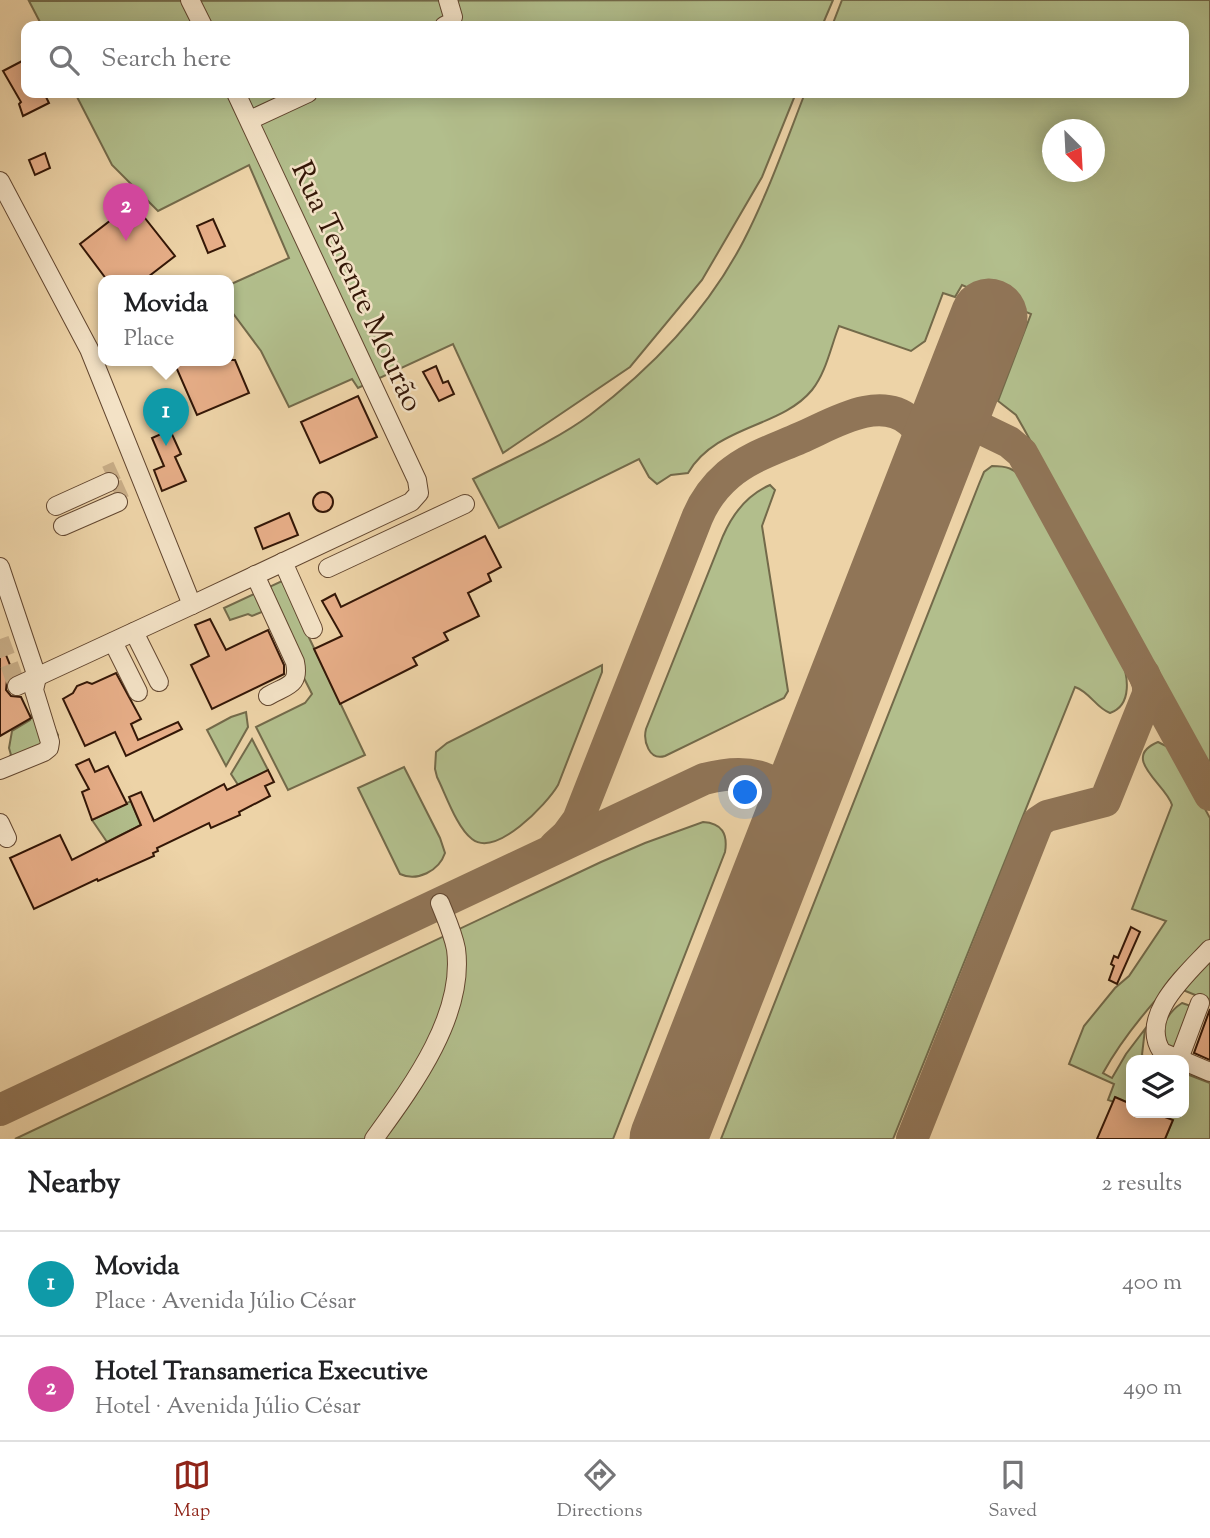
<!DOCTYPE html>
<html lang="en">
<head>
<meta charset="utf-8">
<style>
	:root { --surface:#fff; --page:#f6f6f6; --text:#202124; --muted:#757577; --line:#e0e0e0; --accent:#8f2418 }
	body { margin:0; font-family:"Sorts Mill Goudy",serif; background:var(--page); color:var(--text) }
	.controls { position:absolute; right:21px; bottom:21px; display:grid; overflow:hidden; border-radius:14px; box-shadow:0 4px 18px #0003 }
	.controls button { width:63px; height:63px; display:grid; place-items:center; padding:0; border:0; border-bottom:2px solid var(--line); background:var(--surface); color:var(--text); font:35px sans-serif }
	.compass { position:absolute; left:1042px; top:119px; width:63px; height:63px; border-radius:50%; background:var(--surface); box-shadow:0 4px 18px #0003; rotate:156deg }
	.you { position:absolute; left:746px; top:793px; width:24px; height:24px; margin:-18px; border:5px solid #fff; border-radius:50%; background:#1a73e8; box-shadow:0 0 0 10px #1a73e833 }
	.badge { display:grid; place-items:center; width:46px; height:46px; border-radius:50%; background:var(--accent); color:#fff; font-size:23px; font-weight:700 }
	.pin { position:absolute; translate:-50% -58px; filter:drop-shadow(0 2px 4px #0008) }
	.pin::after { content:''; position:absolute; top:37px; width:24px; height:21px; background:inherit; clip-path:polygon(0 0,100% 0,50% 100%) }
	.popup { position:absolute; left:98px; top:275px; width:136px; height:91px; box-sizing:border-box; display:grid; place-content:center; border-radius:14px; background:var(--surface); filter:drop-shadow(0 2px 5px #0005); font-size:23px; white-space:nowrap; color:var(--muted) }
	.popup b { font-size:26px; color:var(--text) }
	.popup::after { content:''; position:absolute; left:50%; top:100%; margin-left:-14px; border:14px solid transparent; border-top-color:var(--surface) }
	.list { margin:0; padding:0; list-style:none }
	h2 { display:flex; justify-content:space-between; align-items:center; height:91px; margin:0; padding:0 28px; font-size:30px }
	h2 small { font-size:23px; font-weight:400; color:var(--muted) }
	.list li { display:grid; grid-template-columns:46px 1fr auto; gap:21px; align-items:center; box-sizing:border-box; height:105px; padding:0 28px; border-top:2px solid var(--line) }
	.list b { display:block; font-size:26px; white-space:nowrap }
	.list p { margin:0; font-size:23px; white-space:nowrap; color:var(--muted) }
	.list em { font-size:23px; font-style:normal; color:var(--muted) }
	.icon { flex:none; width:38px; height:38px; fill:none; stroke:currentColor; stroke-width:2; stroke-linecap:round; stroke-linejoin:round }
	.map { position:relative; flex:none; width:1210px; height:1139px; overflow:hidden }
	.search { position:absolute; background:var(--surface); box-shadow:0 4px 18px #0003; left:21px; right:21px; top:21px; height:77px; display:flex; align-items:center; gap:18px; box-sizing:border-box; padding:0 24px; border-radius:14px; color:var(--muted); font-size:26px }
	.sheet { height:301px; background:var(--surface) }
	nav { display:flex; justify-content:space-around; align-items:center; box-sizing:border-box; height:98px; border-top:2px solid var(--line); background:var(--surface); font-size:19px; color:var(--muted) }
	nav a { display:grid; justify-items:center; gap:4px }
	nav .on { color:var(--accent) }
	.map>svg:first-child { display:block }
	.green { fill:#b2be8c; stroke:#736a4a; stroke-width:2; fill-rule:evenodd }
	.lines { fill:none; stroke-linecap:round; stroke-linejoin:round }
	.taxiway { stroke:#907557; stroke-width:32 }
	.runway { stroke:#907557; stroke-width:77 }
	.building { fill:#e7ae88; stroke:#341707; stroke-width:2 }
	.minor-tunnel { stroke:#c8ad87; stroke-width:18; stroke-dasharray:18 9; stroke-linecap:butt }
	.minor-casing { stroke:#62462f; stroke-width:20 }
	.minor { stroke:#f3e2c6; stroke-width:18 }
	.labels { text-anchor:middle; stroke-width:5; stroke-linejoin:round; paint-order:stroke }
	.street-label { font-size:30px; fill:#341707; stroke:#f3e2c6 }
</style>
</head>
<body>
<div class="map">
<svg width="1210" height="1139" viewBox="0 0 1210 1139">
	<rect width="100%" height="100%" fill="#edd3a7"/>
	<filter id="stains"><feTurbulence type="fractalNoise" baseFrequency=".00286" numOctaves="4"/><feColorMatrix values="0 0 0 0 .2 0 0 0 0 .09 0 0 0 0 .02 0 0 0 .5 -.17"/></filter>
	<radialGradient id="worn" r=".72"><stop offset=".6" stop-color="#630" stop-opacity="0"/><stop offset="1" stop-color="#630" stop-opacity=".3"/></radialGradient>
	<!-- green -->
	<g class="green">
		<polygon points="833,0 822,26 42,26 29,1"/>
		<path d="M842,0H1210V769L1024,429L1016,415L998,401L1031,314L962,285L955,297L943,293L925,341L911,351L839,326C831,346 826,373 812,390C781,428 716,425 688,473L671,475L657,484L649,477L639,459L499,528L473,479C512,459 555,441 590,415C652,368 708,310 744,240C768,193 786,142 805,93H1184V26H832ZM1052,130H1094V172H1052Z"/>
		<polygon points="75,93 796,93 762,177 702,280 630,367 503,453 453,344 358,388 352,379 289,407 261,351 229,308 229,285 289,258 249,165 158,211 112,165"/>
		<path d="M992,466C1006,466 1015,468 1023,480L1121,658C1128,675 1133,705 1110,713C1096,708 1090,692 1075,687L893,1139H721L979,484L984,472Z"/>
		<path d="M770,485L775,490L762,526L788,691L784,698L665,756C649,761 643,741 646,729L723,536C733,513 747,495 770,485Z"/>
		<polygon points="282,581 365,755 288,790 256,727 305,703 312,694 269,609 252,616 248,614 230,620 224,608"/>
		<path d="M602,665V672L558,785C547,804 496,858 472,839C457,828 446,795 437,777L435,769L436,752L447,743Z"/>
		<polygon points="38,710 46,713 58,735 57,742 4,763 11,755 9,748 12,731 30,720 32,713"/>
		<polygon points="246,712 248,727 226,766 207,730 231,717"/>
		<polygon points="252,739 268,770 251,805 231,774"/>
		<path d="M1158,742L1172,749L1210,818V940C1172,982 1130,1024 1103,1073L1112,1078L1126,1054L1145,1029L1142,1055L1151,1060H1131V1108L1108,1100L1114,1084L1069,1064L1084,1026L1115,988L1129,976L1166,921L1132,909L1172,805C1167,785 1119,758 1158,742Z"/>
		<path d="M404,767L440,838L445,853C439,871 417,882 400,874L358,788Z"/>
		<polygon points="131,801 141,825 107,842 92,820"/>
		<path d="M703,822C722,823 728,834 725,852L613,1139H15L601,862L645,843Z"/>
		<polygon points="1210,960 1210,1001 1183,990"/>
		<path d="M1182,1003L1194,1007L1176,1052L1163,1045C1159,1028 1168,1012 1182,1003Z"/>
		<polygon points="1184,1073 1210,1083 1210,1139 1165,1139 1171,1124 1143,1113 1184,1113"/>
	</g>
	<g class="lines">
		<!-- taxiway -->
		<g class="taxiway">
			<polyline points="951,414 1009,442 1022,453 1210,795"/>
			<path d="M555,846L567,835L578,820L697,518C704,501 714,487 728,475C749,457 775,449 800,438C831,425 878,394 910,421C928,436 928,458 925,480"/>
			<path d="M0,1110L704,779C742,769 779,771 796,811"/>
			<polyline points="912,1139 1038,822 1047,816 1105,801 1148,694 1148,685 1144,674"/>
		</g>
		<!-- runway -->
		<polyline class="runway" points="668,1139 989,317"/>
	</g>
	<!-- building -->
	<g class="building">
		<polygon points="26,59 26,93 44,93 49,103 23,116 19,104 21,102 3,71"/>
		<polygon points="45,153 50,168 35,175 29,160"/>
		<polygon points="133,203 175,256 144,280 107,280 80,244"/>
		<polygon points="213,219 225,246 208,253 197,226"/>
		<polygon points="173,360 235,360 249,393 197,415"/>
		<polygon points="436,366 443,383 448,381 454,394 439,401 423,372"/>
		<polygon points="358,396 377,437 320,463 301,422"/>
		<polygon points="170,430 181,454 175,457 186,481 162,491 154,470 164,466 152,438"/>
		<circle cx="323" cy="502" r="10"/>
		<polygon points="289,513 298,535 263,549 255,528"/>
		<polygon points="485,536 501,567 488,574 491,581 468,593 479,616 444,633 448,640 413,658 417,665 340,704 314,649 342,636 322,601 335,594 341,607"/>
		<polygon points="210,619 226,650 268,630 284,665 284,674 212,709 191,665 209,656 195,625"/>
		<polygon points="0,640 14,675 7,680 6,690 11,696 21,697 31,718 0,736"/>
		<polygon points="116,673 141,719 131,724 138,740 178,722 182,729 126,756 115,732 85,746 63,699 73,693 77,686 87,682 92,684"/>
		<polygon points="89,759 95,772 108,766 127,804 92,820 82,792 89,789 76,765"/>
		<polygon points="268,770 274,782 265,786 270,796 239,812 240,815 211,828 209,823 157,848 158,851 153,853 154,856 98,881 97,879 34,909 10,858 60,835 72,860 141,825 129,797 141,792 154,821 224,784 227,790"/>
		<polygon points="1131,927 1140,932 1117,984 1109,980 1114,966 1111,964 1114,956 1118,958"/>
		<polygon points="1210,1009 1210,1060 1194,1053"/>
		<polygon points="1115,1097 1131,1104 1131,1113 1154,1113 1173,1120 1165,1139 1097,1139"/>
	</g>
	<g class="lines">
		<!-- minor-tunnel -->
		<g class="minor-tunnel">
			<polyline points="106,475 117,470"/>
			<polyline points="114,493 125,488"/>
			<polyline points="0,639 17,686"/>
		</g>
		<defs>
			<g id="minor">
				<polyline points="190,0 203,26"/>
				<polyline points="444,26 450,23 453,17 448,0"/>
				<polyline points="250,120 308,93"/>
				<polyline points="0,181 89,349 192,605 17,686"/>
				<polyline points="56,506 109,482"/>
				<polyline points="63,526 118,502"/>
				<polyline points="283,562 313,629"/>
				<polyline points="0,567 37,677"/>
				<polyline points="328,568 465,504"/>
				<path d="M255,575L295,662C300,686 287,685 268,696"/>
				<polyline points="192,605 411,502 419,493 417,480 236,93"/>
				<polyline points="134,632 159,682"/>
				<polyline points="113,642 138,692"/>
				<polyline points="0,770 44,752 49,748 50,742 34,690 37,677"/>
				<polyline points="0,823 7,838"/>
				<polyline points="1179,1059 1200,1003"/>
				<path d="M1181,1060L1162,1052C1138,1016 1187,974 1210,949"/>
				<polyline points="1184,1061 1210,1072"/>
				<path d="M374,1139C411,1088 465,1016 456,949C453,933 446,918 440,903"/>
			</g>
		</defs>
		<!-- minor casing -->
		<use href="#minor" class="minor-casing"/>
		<!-- minor -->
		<use href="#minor" class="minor"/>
	</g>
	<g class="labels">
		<!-- street labels -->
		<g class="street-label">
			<text transform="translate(358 286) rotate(65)" y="10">Rua Tenente Mourão</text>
		</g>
	</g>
	<rect width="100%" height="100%" filter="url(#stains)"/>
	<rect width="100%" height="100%" fill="url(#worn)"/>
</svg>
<div class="controls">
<button><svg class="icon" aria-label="layers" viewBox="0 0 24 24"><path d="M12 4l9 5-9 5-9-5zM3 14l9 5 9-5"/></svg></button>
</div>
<svg class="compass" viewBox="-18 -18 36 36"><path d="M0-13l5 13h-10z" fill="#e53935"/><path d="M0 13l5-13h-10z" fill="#757577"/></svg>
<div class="you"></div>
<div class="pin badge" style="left:166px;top:446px;background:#0f9aa8">1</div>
<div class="popup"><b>Movida</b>Place</div>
<div class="pin badge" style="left:126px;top:241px;background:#d1479c">2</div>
<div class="search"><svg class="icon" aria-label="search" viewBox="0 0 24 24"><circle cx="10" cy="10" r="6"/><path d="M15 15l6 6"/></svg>Search here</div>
</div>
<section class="sheet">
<h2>Nearby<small>2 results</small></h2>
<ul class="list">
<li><span class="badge" style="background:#0f9aa8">1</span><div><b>Movida</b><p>Place · Avenida Júlio César</p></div><em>400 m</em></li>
<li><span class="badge" style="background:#d1479c">2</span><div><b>Hotel Transamerica Executive</b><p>Hotel · Avenida Júlio César</p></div><em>490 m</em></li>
</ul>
</section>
<nav>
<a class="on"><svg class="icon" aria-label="map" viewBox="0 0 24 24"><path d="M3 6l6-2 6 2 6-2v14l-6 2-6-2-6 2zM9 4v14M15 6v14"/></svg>Map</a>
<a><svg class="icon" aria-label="directions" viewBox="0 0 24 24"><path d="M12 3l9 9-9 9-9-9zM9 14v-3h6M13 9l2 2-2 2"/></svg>Directions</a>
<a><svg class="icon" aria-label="saved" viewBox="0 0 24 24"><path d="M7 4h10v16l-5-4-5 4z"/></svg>Saved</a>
</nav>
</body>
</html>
